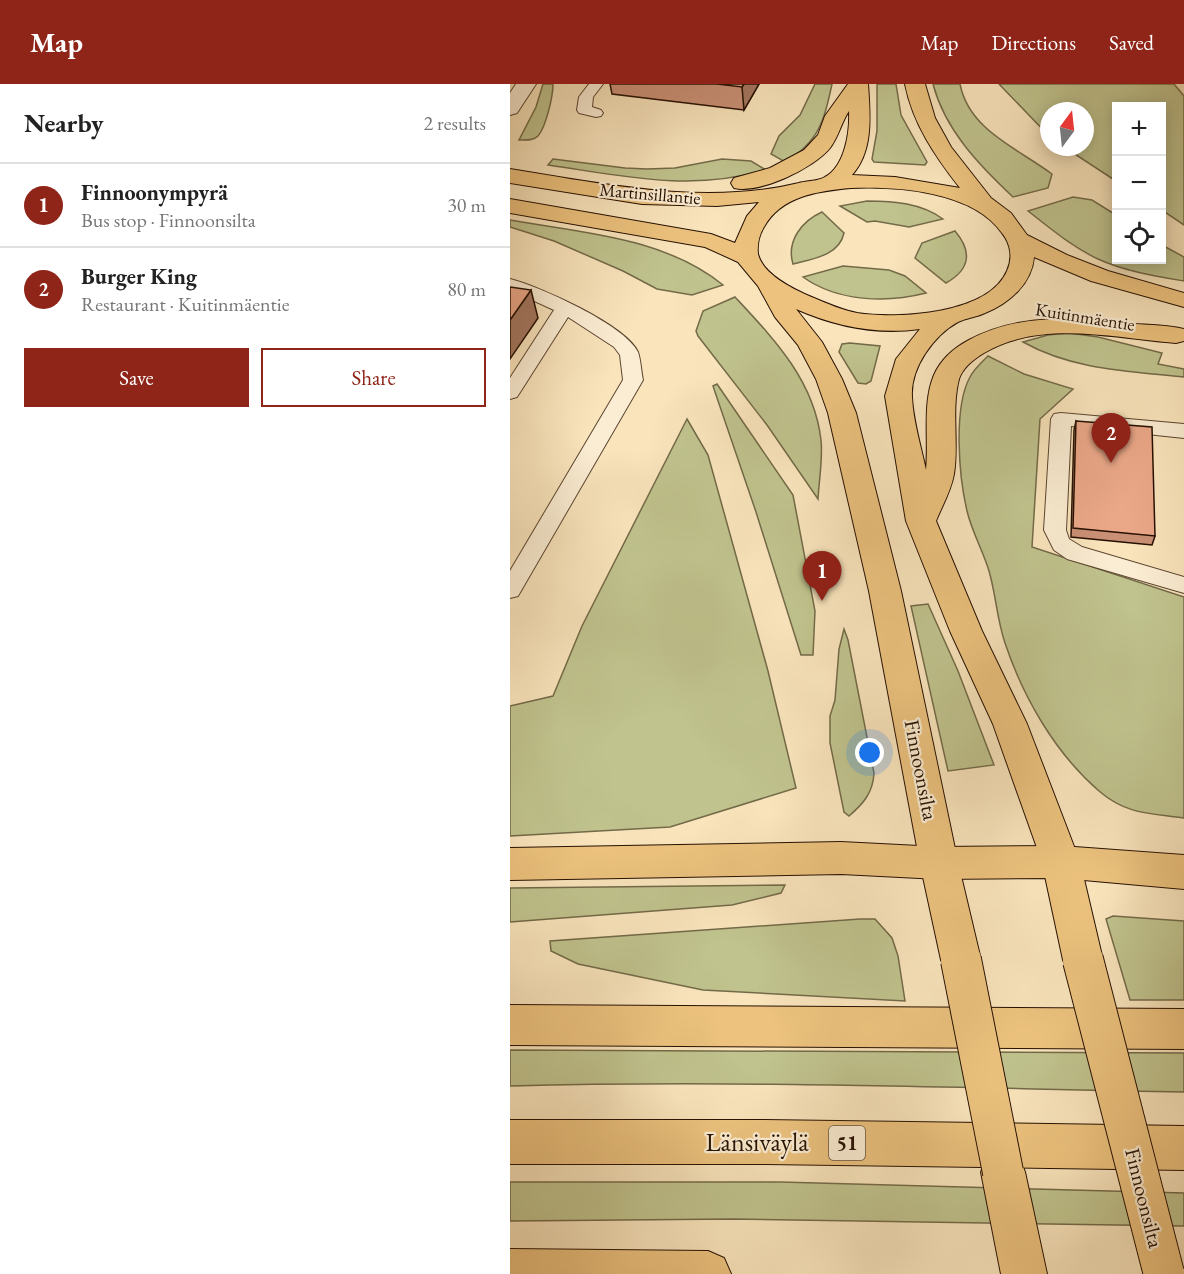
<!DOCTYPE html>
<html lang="en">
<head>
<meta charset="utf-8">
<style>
	:root { --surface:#fff; --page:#f2f2f2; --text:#222; --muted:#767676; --line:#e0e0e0; --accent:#8f2418 }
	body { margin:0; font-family:"EB Garamond",serif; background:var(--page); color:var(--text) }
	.controls { position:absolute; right:18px; top:18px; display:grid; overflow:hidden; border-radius:0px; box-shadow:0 3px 15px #0003 }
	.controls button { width:54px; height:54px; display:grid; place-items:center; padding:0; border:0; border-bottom:2px solid var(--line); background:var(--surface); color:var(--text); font:30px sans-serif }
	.compass { position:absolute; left:530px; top:18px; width:54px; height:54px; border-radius:50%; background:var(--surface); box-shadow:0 3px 15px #0003; rotate:15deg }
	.you { position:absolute; left:360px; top:669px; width:21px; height:21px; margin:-15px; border:4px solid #fff; border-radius:50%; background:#1a73e8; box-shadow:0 0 0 9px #1a73e833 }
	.badge { display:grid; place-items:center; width:39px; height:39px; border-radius:50%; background:var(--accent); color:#fff; font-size:20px; font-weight:700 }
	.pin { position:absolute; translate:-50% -50px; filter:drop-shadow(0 2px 3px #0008) }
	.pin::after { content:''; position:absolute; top:32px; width:21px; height:18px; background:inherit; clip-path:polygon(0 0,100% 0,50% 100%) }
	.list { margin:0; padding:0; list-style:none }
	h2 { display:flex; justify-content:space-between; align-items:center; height:78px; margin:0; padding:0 24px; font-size:26px }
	h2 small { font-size:20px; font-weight:400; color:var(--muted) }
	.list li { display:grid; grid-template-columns:39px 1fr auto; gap:18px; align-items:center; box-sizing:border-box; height:84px; padding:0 24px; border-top:2px solid var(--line) }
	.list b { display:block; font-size:22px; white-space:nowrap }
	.list p { margin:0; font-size:20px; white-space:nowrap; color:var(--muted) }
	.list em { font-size:20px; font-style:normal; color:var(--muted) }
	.actions { display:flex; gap:12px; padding:18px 24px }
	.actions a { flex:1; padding:14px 0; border:2px solid var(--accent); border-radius:0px; text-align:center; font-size:21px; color:var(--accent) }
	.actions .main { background:var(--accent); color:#fff }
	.icon { flex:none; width:33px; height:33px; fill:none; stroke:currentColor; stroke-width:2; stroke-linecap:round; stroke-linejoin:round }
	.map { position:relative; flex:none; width:674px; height:1190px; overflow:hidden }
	header { display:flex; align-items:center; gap:36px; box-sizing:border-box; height:84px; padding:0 30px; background:var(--accent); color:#fff }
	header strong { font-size:28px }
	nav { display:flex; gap:33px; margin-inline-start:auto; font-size:21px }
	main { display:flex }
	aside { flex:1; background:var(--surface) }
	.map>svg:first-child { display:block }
	.green { fill:#c0c38e; stroke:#736a48; stroke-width:1.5 }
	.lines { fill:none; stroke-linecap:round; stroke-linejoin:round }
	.service-casing { stroke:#5b4530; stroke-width:2 }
	.minor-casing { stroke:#5b4530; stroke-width:2 }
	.primary-casing { stroke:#261002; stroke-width:2 }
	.motorway-casing { stroke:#261002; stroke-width:2 }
	.service { fill:#fbedd3; fill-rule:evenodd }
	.minor { fill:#fbedd3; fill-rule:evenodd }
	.primary { fill:#ecc27e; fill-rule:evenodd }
	.motorway { fill:#ecc27e; fill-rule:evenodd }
	.primary-bridge-casing { stroke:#261002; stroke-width:42; stroke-linecap:butt }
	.primary-bridge { stroke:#ecc27e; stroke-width:40 }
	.wall { fill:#ca9076; stroke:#261002; stroke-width:1.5 }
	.shaded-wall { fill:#a47660; stroke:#261002; stroke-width:1.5 }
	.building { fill:#eba889; stroke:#261002; stroke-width:1.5 }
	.labels { text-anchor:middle; stroke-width:4.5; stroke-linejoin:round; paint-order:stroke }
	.far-street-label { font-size:18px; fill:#261002; stroke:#fbedd3 }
	.shield { fill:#fbedd3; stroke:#665241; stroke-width:1.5 }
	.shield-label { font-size:20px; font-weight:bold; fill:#261002 }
	.street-label { font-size:21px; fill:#261002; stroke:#fbedd3 }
	.near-street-label { font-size:26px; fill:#261002; stroke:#fbedd3 }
</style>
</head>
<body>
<header>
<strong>Map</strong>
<nav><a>Map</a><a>Directions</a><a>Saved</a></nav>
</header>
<main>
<aside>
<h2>Nearby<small>2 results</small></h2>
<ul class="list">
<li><span class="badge">1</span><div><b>Finnoonympyrä</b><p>Bus stop · Finnoonsilta</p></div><em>30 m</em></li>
<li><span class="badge">2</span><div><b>Burger King</b><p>Restaurant · Kuitinmäentie</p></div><em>80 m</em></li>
</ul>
<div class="actions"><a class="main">Save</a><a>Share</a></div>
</aside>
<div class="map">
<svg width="674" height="1190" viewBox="0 0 674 1190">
	<rect width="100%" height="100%" fill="#f9e4bc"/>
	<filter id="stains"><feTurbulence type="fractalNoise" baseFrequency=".00333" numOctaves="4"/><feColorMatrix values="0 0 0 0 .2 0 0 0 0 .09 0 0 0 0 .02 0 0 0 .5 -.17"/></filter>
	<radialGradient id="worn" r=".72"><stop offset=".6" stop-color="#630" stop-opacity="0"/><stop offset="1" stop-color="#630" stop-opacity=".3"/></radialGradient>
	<!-- green -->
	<g class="green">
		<path d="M33,0H43C43,12 36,43 28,52C23,57 15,56 9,56L26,23Z"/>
		<path d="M305,0H322C314,37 309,58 275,78L261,70L269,52L290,31Z"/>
		<polygon points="367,0 386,0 391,31 417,78 415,81 364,78 362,75 367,47"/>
		<path d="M423,0H450C459,46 507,64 542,90L538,104L503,113C469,81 435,46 423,0Z"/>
		<polygon points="489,0 664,0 674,12 674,141 652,126 652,22 606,22 606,97 554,63 575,63 575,27 539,27 539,52"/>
		<path d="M43,75L115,84L137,85L165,84L212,75L241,77L256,86C180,108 114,92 38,81Z"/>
		<path d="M563,113L582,116L606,131V176H652V161L674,173V197C645,192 614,187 588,175C562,163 540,144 518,127Z"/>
		<path d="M357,117C384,117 411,119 433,135L399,143L365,137L357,138L330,122Z"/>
		<path d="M312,128L334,149C329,172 302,175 283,180C276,157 292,137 312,128Z"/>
		<path d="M0,136C72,149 154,153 213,201L182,211L147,205L113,187L44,157L0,143Z"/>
		<path d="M445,147C462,167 461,185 436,199L405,174L412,159Z"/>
		<path d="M333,182L379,186L395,192L416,209C377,219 328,218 293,193Z"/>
		<path d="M225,213C264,255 304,296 311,356C313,375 309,396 308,415L257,341L188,252L186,247L193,227Z"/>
		<path d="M559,249L588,253L652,269L648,280L674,285V293C618,287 563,286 513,258L538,251Z"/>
		<polygon points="340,259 370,262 361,297 356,300 348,299 329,268 332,260"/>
		<path d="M478,272L514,290L563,305L530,335L522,463L674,513V734C640,729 617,731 589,707C545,669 513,613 495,559C487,536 486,511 479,487C473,467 462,448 457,427C449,393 443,324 460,293C464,285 472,278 478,272Z"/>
		<polygon points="207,300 283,411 305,527 303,571 291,571 246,428 205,308 203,302"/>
		<polygon points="177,335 198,371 258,587 286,704 160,743 0,752 0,622 43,612 72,542"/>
		<polygon points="418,520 448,587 484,681 438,687 401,522"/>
		<path d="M334,545L338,556L364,689C363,709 353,720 339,732L334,728L320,659V632L325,616L329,565Z"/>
		<polygon points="275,801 271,809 222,821 0,838 0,804"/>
		<polygon points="603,832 674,837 674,916 620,916 596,835"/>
		<polygon points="350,835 365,835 382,854 388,872 395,917 193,906 68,880 41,867 40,857"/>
		<path d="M0,966L674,969V1008C449,1004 225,996 0,1002Z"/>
		<polygon points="0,1098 270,1098 674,1109 674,1142 224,1135 0,1137"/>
	</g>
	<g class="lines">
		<defs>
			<g id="service">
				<polygon points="79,0 93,0 83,13 82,23 91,26 93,29 91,32 86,33 69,29 67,26 69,13"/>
				<path d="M0,195C29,202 115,241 128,268C131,277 131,287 133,296L8,512L0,514V487L113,296L110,271L104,263L58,233L7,313L0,315V294L44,226L0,206Z"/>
				<polygon points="551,329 674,340 674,354 561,342 556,446 559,455 572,463 674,493 674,509 557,475 544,466 534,446 541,335 544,330"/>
			</g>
			<polygon id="minor" points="6,0 26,0 7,29 0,31 0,9"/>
			<g id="primary">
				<path d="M338,0H358C360,30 364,67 342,91L385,93L450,104C425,72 403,40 395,0H415L425,34L441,63L481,114L501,129L517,151L557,171L598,187L674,209V223L581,197L524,173C522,200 498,220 475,229C467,233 456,234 448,238C424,251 400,284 402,313C403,337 411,362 416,386C419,356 412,319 424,291C431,275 444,264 459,256C511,228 568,234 624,240C641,241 658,241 674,245V257L666,259C602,254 532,235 474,269C464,275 453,283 449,295C441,326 449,359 444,390C441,407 432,422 426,437L472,547L517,640L570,778L593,876L587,889L573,894L559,889L553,876L532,778L483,640L440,547L396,437L375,312L386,275L410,245C367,251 324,242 286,225L312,258L332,295L346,329L391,507L448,779L471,876L465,889L451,894L437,889L431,876L410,779L359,507L318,329L306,295L288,261L265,233L248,202L228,178L195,163L0,129V115L201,150L225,159L237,132L249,118L207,122L132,120L0,99V85C94,100 195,122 289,99C296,97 309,97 315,93C335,82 340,48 339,27C331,39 329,52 320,64C304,84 250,110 224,104L221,99L224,94L260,84L294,66L308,51L315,32ZM341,104C387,102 463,107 492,149C501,160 503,174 497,187C478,231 387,235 347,229C332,226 318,220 304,214C285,206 253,191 248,170C247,161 249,151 254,143C271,112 308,107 341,104Z"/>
				<polygon points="493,1066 509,1072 515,1088 537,1190 491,1190 471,1088 477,1072"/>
			</g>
			<g id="motorway">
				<polygon points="331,758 429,763 551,762 674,771 674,805 551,794 429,795 331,790 0,796 0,764"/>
				<polygon points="0,921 674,925 674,965 0,961"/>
				<polygon points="0,1036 255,1036 674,1042 674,1086 255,1080 0,1080"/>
				<polygon points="0,1165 198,1167 214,1174 221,1190 0,1190"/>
			</g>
		</defs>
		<!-- service casing -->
		<use href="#service" class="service-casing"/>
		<!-- minor casing -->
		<use href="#minor" class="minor-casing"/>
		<!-- primary casing -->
		<use href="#primary" class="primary-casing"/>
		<!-- motorway casing -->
		<use href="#motorway" class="motorway-casing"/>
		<!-- service -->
		<use href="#service" class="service"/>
		<!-- minor -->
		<use href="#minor" class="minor"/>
		<!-- primary -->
		<use href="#primary" class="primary"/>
		<!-- motorway -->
		<use href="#motorway" class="motorway"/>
		<defs>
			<g id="primary-bridge">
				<polyline points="451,876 493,1088"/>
				<polyline points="573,876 654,1190"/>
			</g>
		</defs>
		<!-- primary-bridge casing -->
		<use href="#primary-bridge" class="primary-bridge-casing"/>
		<!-- primary-bridge -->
		<use href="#primary-bridge" class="primary-bridge"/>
	</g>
	<!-- wall -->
	<g class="wall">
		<polygon points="100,0 249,0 234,26 102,10"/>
		<polygon points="566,337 645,452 642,461 561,453 564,346"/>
	</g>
	<!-- shaded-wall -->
	<g class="shaded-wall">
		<polygon points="234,0 249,0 234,26 232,3"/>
		<polygon points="21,206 28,234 0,275 0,236"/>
	</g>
	<!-- building -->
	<g class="building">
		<polygon points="207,0 234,0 232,3"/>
		<polygon points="0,203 21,206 0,236"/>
		<polygon points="566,337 642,343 645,452 563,444"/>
	</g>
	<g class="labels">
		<!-- far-street labels -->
		<g class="far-street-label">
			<text transform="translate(140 110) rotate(5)" y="6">Martinsillantie</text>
			<text transform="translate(575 233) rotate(9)" y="6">Kuitinmäentie</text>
		</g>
		<!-- shield labels -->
		<rect class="shield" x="319" y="1042" width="36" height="34" rx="4.5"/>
		<g class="shield-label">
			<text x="337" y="1066">51</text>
		</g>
		<!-- street labels -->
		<g class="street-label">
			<text transform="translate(411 686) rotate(79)" y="7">Finnoonsilta</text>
			<text transform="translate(634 1114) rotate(76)" y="7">Finnoonsilta</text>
		</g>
		<!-- near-street labels -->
		<g class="near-street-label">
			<text x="247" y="1067">Länsiväylä</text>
		</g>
	</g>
	<rect width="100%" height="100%" filter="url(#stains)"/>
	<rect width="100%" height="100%" fill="url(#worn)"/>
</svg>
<div class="controls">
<button>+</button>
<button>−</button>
<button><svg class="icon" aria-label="locate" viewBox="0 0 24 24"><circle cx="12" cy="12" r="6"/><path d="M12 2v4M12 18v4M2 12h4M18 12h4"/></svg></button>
</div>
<svg class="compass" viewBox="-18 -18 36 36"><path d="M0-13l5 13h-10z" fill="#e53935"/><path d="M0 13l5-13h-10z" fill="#767676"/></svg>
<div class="you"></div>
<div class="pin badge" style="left:312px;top:517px">1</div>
<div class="pin badge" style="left:601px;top:379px">2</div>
</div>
</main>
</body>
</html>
